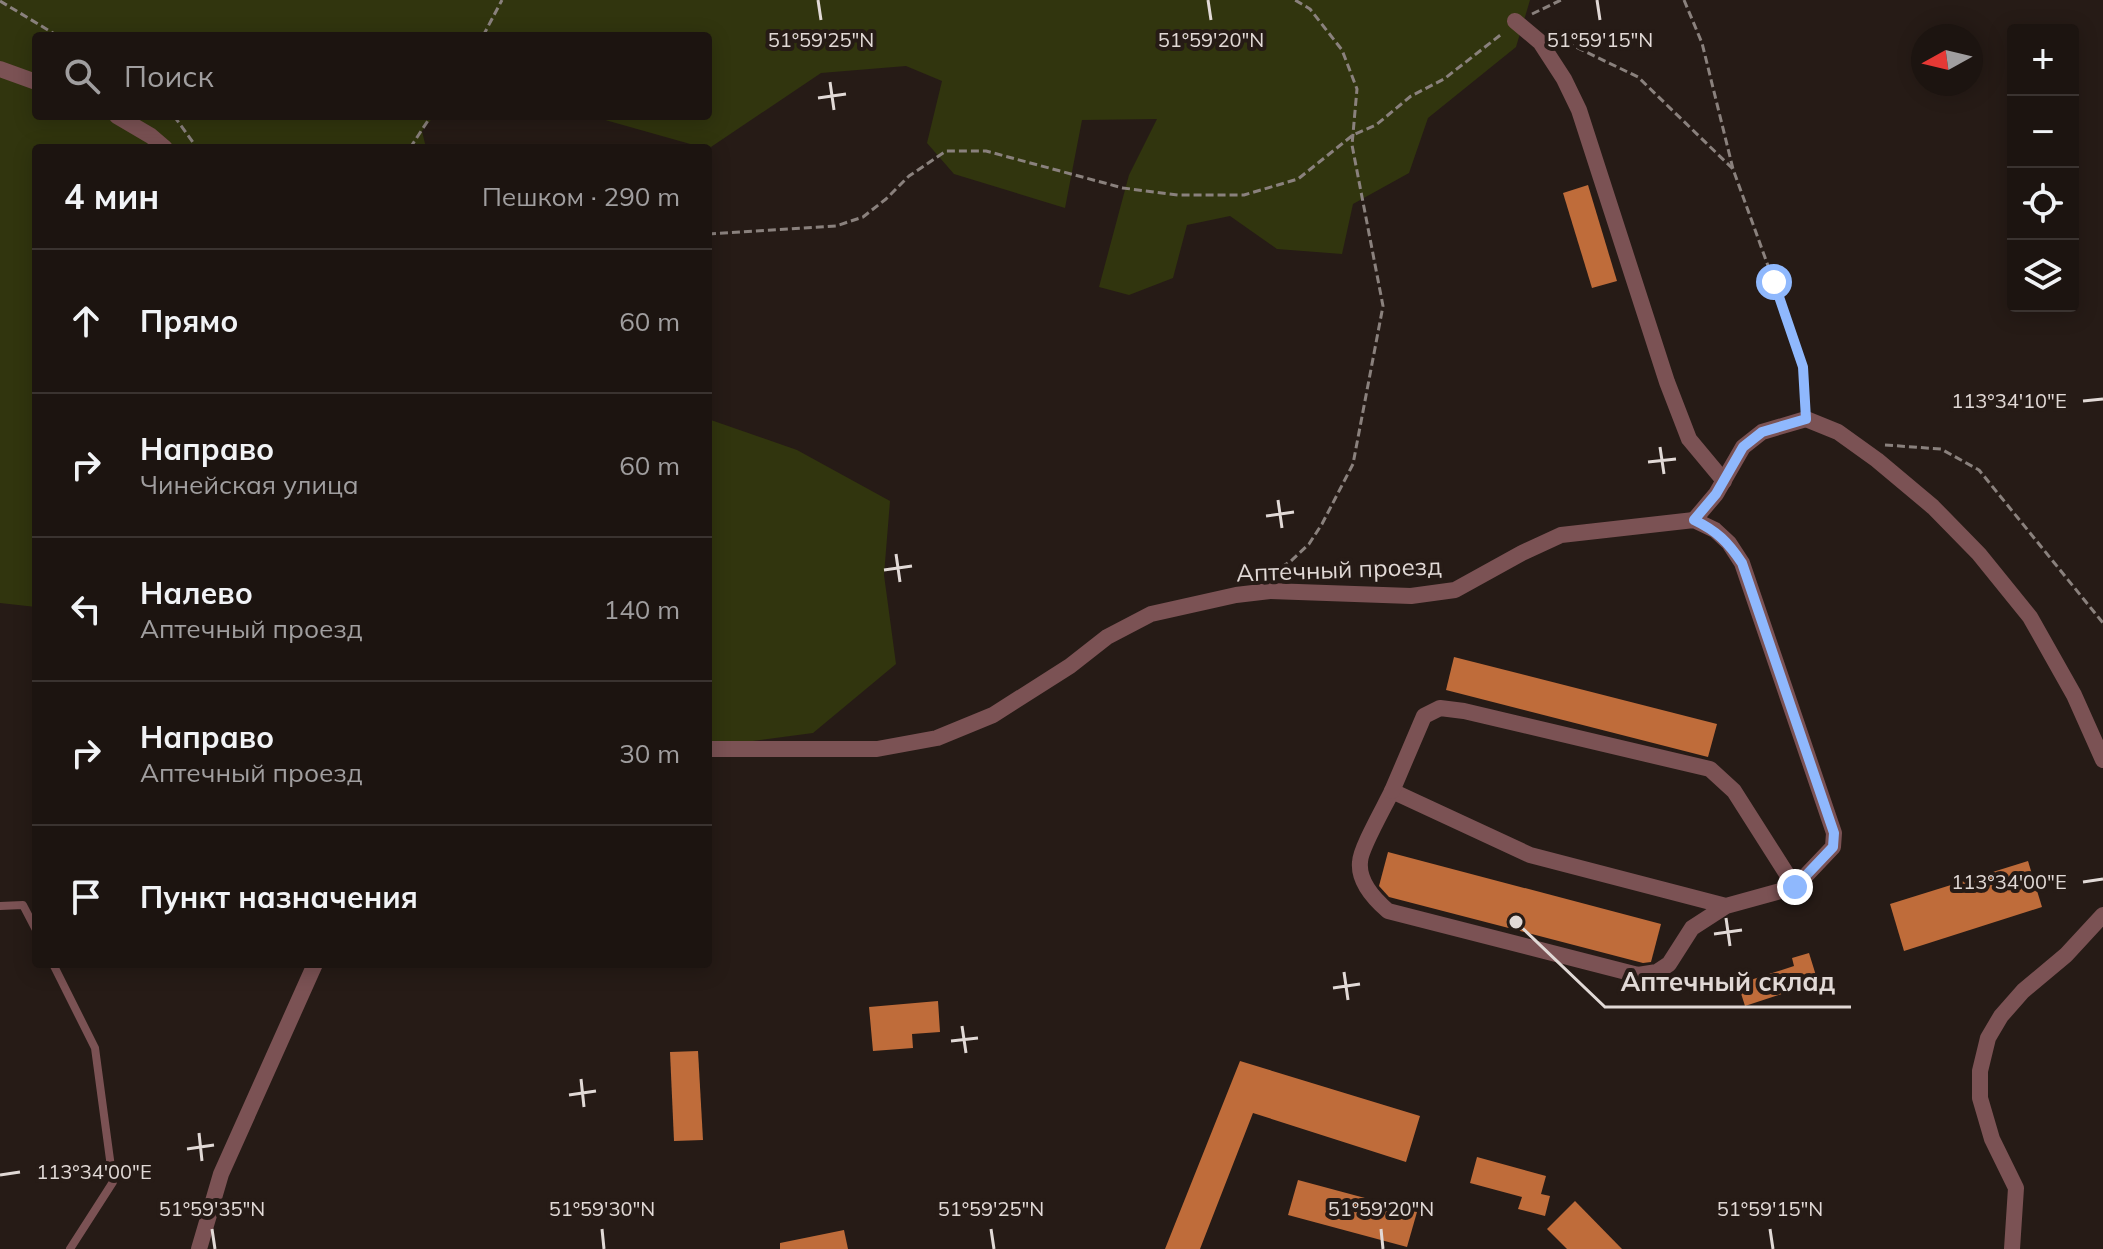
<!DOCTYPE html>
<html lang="ru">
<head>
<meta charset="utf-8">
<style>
	:root { --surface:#1c1410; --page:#29211e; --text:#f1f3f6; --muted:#a09e9f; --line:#3a3330 }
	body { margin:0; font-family:Mulish,sans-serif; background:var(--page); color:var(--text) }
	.controls { position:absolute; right:24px; top:24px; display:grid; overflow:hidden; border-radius:8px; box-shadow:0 4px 20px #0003 }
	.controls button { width:72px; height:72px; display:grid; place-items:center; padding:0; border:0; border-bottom:2px solid var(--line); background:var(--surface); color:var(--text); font:40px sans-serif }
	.compass { position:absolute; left:1911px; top:24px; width:72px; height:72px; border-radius:50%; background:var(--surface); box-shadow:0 4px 20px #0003; rotate:262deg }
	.stop { position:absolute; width:24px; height:24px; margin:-18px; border:6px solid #8fb8fd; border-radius:50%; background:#fff }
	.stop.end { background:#8fb8fd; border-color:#fff; box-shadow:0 2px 8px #0008 }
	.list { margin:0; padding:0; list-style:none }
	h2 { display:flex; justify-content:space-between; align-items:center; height:104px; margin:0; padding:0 32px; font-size:34px }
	h2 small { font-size:26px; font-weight:400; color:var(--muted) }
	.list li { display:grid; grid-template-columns:52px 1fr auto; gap:24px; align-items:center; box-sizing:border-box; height:144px; padding:0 32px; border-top:2px solid var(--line) }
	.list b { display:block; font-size:30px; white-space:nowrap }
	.list p { margin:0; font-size:26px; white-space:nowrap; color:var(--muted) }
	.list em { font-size:26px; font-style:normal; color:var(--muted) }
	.icon { flex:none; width:44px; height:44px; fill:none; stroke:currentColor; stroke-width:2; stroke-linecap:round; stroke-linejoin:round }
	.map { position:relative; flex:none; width:2103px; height:1249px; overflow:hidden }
	.search { position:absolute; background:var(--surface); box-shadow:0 4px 20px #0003; left:32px; top:32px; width:680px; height:88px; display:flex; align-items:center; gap:20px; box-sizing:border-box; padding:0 28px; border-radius:8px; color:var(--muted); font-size:30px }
	.panel { position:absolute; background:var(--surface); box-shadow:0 4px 20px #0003; left:32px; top:144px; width:680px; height:824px; border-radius:8px }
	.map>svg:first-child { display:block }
	.green { fill:#31350e }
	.building { fill:#bf6c3a }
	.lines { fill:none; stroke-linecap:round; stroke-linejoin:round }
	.path { stroke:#8a817d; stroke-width:3; stroke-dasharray:8 4; stroke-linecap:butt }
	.lane { stroke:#7b5254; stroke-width:8 }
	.street { stroke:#7b5254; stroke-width:16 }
	.route { stroke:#8fb8fd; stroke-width:10 }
	.ticks { fill:none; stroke:#e1d9d6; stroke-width:3 }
	.labels { text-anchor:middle; stroke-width:8; stroke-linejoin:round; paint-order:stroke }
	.street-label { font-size:24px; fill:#e1d9d6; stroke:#261b16 }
	.ticks-label { font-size:20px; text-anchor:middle; fill:#e1d9d6; stroke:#261b16; stroke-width:8; stroke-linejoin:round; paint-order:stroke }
	.leader { fill:none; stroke:#e1d9d6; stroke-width:3 }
	.callout-dot { fill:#e1d9d6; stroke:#261b16; stroke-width:3 }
	.callout-label { font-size:26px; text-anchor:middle; font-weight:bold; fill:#e1d9d6; stroke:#261b16; stroke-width:8; stroke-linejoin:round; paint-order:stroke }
</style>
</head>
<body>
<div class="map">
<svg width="2103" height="1249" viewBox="0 0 2103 1249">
	<rect width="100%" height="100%" fill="#261b16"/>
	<!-- green -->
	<g class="green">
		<polygon points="0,0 1530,0 1516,47 1428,118 1409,173 1353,204 1342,254 1277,249 1230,216 1187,225 1173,278 1129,295 1099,287 1129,175 1157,119 1082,120 1065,208 954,174 927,143 942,81 906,66 821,73 708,149 591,116 708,116 708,36 36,36 36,116 434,116 422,131 426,148 36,148 36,607 0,603"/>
		<polygon points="708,419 797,450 890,501 884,575 896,664 813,733 708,747"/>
	</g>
	<!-- building -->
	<g class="building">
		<polygon points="1588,185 1617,281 1592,288 1563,193"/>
		<polygon points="1454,657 1717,724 1708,757 1446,690"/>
		<polygon points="1388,852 1661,924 1651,962 1643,963 1389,897 1379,886"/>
		<polygon points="2028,861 2042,907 1904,951 1890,904"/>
		<polygon points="1809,953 1818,982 1745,1006 1738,984 1794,966 1792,958"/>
		<polygon points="938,1001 940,1032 912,1034 913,1048 873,1051 869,1007"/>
		<polygon points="698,1051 703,1140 674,1141 670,1052"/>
		<polygon points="1240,1061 1420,1116 1406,1162 1253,1113 1200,1249 1165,1249"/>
		<polygon points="1477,1157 1546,1176 1541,1194 1550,1196 1545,1216 1518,1209 1522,1197 1470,1183"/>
		<polygon points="1298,1180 1417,1212 1407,1247 1288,1215"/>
		<polygon points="1575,1201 1622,1249 1567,1249 1547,1229"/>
		<polygon points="844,1230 848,1249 780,1249 780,1243"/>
	</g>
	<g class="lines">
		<!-- path -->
		<g class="path">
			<polyline points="1684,0 1702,43 1733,169"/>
			<polyline points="0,1 58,36"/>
			<polyline points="1532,14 1561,0"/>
			<polyline points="483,36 502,0"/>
			<polyline points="1555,37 1638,77 1733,169 1792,332 1803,367 1805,405"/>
			<polyline points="174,116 197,148"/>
			<polyline points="410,148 431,116"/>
			<polyline points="708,234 836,226 863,217 886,199 909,176 946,151 986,151 1123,188 1178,195 1244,195 1298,179 1353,135 1376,125 1411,96 1444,79 1503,33"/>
			<polyline points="1885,445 1941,449 1979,470 2103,623"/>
			<polyline points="1271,574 1291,561 1309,544 1322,524 1353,464 1383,306 1352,145 1357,89 1342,50 1310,9 1295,0"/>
		</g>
		<!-- lane -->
		<g class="lane">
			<polyline points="0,906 23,905 36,930"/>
			<polyline points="53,964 95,1048 113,1182 70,1249"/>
		</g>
		<!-- street -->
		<g class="street">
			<polyline points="1515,21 1540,42 1564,79 1579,110 1667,382 1689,439 1724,481"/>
			<polyline points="0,69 36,82"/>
			<polyline points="117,116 151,136 165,148"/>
			<polyline points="1694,520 1716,494 1743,447 1762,432 1806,419 1838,432 1877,460 1933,507 1979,554 2030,617 2074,695 2103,760"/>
			<path d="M708,749H877L937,738L993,715L1070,666L1107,637L1151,614L1236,595L1270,591L1411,596L1455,590L1522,553L1561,535L1694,520L1715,530L1729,543L1742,563L1834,833L1833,847L1795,887L1726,906L1692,928L1669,964L1657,972L1638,975L1388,911C1374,899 1358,882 1360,862C1360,849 1385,806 1392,791L1530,855L1726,906"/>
			<polyline points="1392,791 1424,716 1440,708 1464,711 1710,769 1734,791 1795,887"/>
			<polyline points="199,1249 221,1174 315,964"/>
			<polyline points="2012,1249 2016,1188 1992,1139 1980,1098 1980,1071 1988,1038 2001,1016 2023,991 2066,955 2103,915"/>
		</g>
	</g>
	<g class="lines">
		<!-- route -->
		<path class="route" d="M1774,282L1803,367L1806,419L1762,432L1743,447L1716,494L1694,520C1717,531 1728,542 1742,563L1834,833L1833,847L1795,887"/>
	</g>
	<!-- ticks -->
	<path class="ticks" d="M818,0L821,20M1208,0L1211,20M1597,0L1600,20M830,82L834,110M818,98L846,94M2083,401L2103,399M1660,447L1664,474M1648,462L1676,459M1278,500L1282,528M1266,516L1294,512M896,554L900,582M884,570L912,566M2083,882L2103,879M1726,918L1730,946M1714,934L1742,930M1344,972L1348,1000M1333,988L1360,984M962,1026L966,1053M951,1041L978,1038M581,1079L584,1107M569,1095L596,1091M199,1133L202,1161M187,1149L214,1145M0,1175L20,1172M212,1229L215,1249M602,1229L604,1249M991,1229L994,1249M1381,1229L1383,1249M1770,1229L1773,1249"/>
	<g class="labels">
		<!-- street labels -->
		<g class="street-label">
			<text transform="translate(1339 570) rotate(-2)" y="8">Аптечный проезд</text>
		</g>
	</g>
	<g class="ticks-label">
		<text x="821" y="47">51°59'25"N</text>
		<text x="1211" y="47">51°59'20"N</text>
		<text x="1600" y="47">51°59'15"N</text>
		<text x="2009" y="408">113°34'10"E</text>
		<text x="2009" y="889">113°34'00"E</text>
		<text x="94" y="1179">113°34'00"E</text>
		<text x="212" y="1216">51°59'35"N</text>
		<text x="602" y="1216">51°59'30"N</text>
		<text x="991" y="1216">51°59'25"N</text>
		<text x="1381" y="1216">51°59'20"N</text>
		<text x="1770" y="1216">51°59'15"N</text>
	</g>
	<!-- callouts -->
	<path class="leader" d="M1516 922L1605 1007H1851"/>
	<circle class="callout-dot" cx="1516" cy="922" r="8"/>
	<g class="callout-label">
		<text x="1728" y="991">Аптечный склад</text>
	</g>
</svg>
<div class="controls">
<button>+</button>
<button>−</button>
<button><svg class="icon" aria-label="locate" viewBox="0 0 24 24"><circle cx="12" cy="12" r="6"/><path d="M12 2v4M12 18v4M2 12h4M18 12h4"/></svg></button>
<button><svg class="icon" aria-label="layers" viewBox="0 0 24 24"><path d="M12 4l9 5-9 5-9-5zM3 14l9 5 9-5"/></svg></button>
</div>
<svg class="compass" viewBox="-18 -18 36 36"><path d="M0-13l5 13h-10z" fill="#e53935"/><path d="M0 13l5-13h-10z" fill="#a09e9f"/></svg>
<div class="stop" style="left:1774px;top:282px"></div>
<div class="stop end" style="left:1795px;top:887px"></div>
<div class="search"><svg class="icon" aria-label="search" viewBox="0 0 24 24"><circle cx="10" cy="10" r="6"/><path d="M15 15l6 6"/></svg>Поиск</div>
<section class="panel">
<h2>4 мин<small>Пешком · 290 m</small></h2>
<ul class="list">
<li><svg class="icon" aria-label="ahead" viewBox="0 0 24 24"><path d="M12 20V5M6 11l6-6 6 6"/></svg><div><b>Прямо</b></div><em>60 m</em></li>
<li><svg class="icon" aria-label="right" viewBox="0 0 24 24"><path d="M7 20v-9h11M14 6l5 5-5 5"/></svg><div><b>Направо</b><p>Чинейская улица</p></div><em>60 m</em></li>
<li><svg class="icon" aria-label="left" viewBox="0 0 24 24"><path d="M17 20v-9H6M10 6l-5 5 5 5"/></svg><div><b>Налево</b><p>Аптечный проезд</p></div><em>140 m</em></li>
<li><svg class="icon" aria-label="right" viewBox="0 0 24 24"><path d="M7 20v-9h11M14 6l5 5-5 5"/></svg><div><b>Направо</b><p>Аптечный проезд</p></div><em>30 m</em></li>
<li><svg class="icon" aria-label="arrive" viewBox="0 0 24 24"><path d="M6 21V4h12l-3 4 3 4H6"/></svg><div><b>Пункт назначения</b></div></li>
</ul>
</section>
</div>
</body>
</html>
